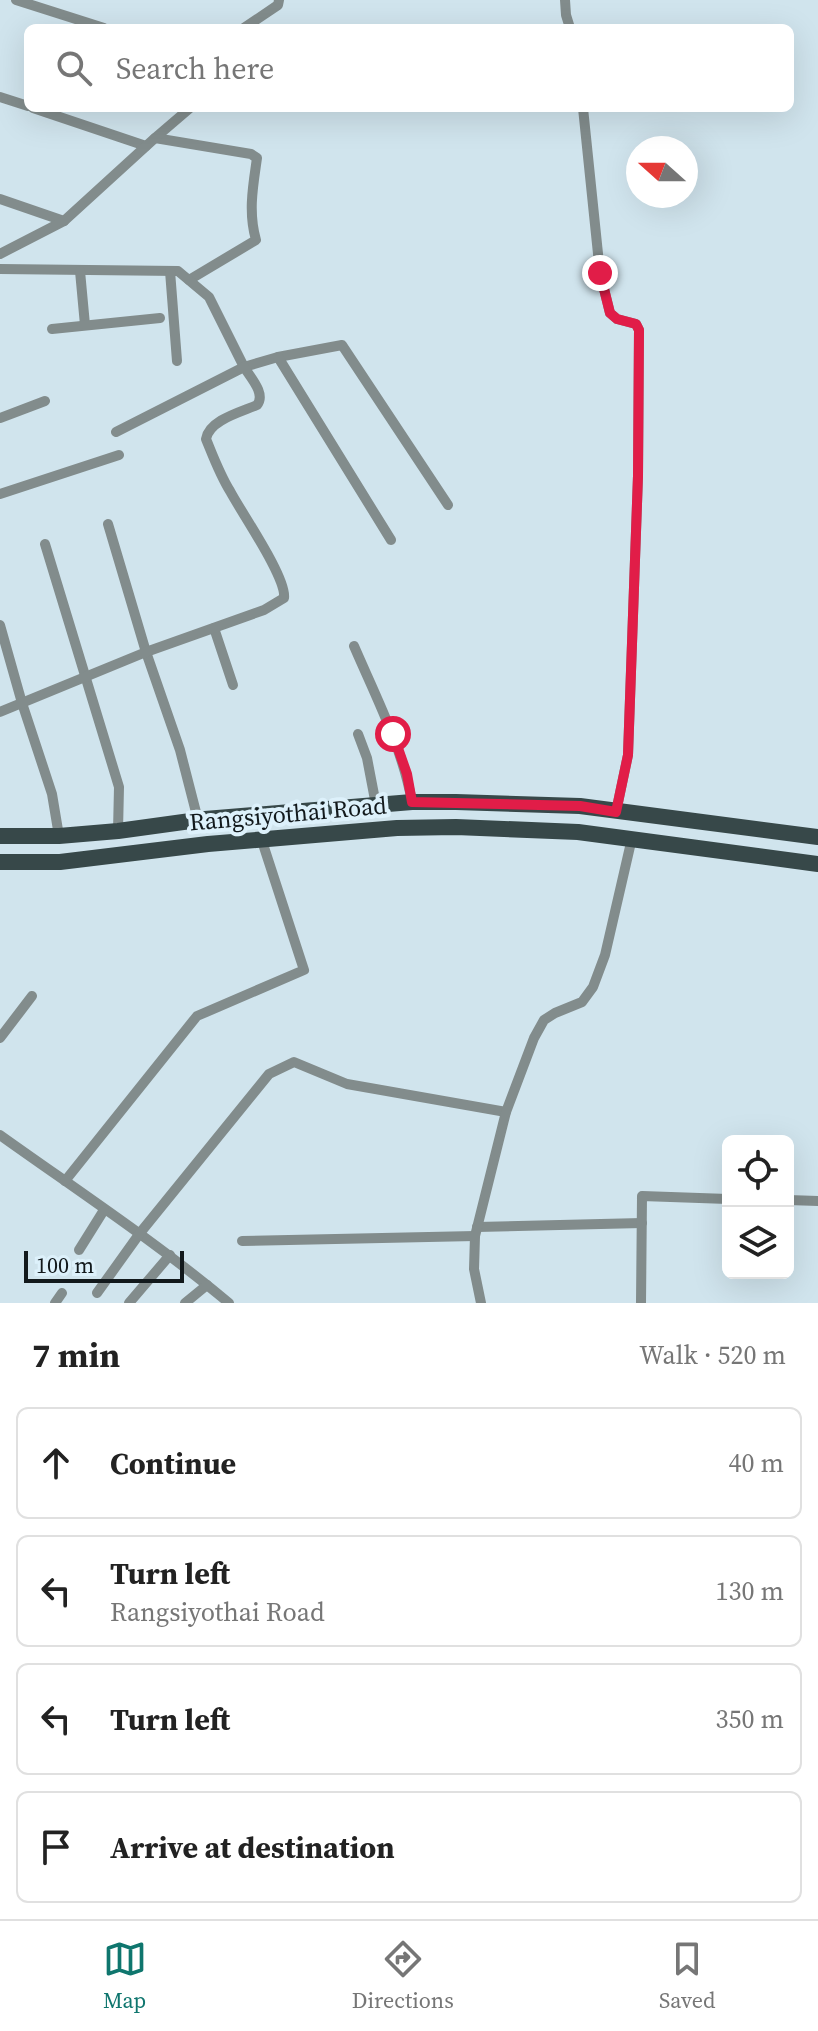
<!DOCTYPE html>
<html lang="en">
<head>
<meta charset="utf-8">
<style>
	:root { --surface:#fff; --page:#f2f2f2; --text:#222; --muted:#767676; --line:#e0e0e0; --accent:#0f766e }
	body { margin:0; font-family:"Source Serif 4",serif; background:var(--page); color:var(--text) }
	.controls { position:absolute; right:24px; bottom:24px; display:grid; overflow:hidden; border-radius:12px; box-shadow:0 8px 32px #0002 }
	.controls button { width:72px; height:72px; display:grid; place-items:center; padding:0; border:0; border-bottom:2px solid var(--line); background:var(--surface); color:var(--text); font:40px sans-serif }
	.compass { position:absolute; left:626px; top:136px; width:72px; height:72px; border-radius:50%; background:var(--surface); box-shadow:0 8px 32px #0002; rotate:291deg }
	.scale { position:absolute; left:24px; bottom:20px; width:160px; box-sizing:border-box; padding-left:8px; border:4px solid #12191c; border-top:0; font-size:22px; line-height:28px; white-space:nowrap; color:#12191c; -webkit-text-stroke:6px #ddf1fb; paint-order:stroke }
	.stop { position:absolute; width:24px; height:24px; margin:-18px; border:6px solid #e11d48; border-radius:50%; background:#fff }
	.stop.end { background:#e11d48; border-color:#fff; box-shadow:0 2px 8px #0008 }
	.list { margin:0; padding:0; list-style:none }
	h2 { display:flex; justify-content:space-between; align-items:center; height:104px; margin:0; padding:0 32px; font-size:34px }
	h2 small { font-size:26px; font-weight:400; color:var(--muted) }
	.list li { display:grid; grid-template-columns:52px 1fr auto; gap:24px; align-items:center; box-sizing:border-box; height:112px; margin:0 16px 16px; padding:0 16px; border:2px solid var(--line); border-radius:12px }
	.list b { display:block; font-size:30px; white-space:nowrap }
	.list p { margin:0; font-size:26px; white-space:nowrap; color:var(--muted) }
	.list em { font-size:26px; font-style:normal; color:var(--muted) }
	.icon { flex:none; width:44px; height:44px; fill:none; stroke:currentColor; stroke-width:2; stroke-linecap:round; stroke-linejoin:round }
	.map { position:relative; flex:none; width:818px; height:1303px; overflow:hidden }
	.search { position:absolute; background:var(--surface); box-shadow:0 8px 32px #0002; left:24px; right:24px; top:24px; height:88px; display:flex; align-items:center; gap:20px; box-sizing:border-box; padding:0 28px; border-radius:12px; color:var(--muted); font-size:30px }
	.sheet { height:616px; background:var(--surface) }
	nav { display:flex; justify-content:space-around; align-items:center; box-sizing:border-box; height:112px; border-top:2px solid var(--line); background:var(--surface); font-size:22px; color:var(--muted) }
	nav a { display:grid; justify-items:center; gap:4px }
	nav .on { color:var(--accent) }
	.map>svg:first-child { display:block }
	.lines { fill:none; stroke-linecap:round; stroke-linejoin:round }
	.minor { stroke:#828c8c; stroke-width:10 }
	.primary { stroke:#374849; stroke-width:16 }
	.route { stroke:#e11d48; stroke-width:10 }
	.labels { text-anchor:middle; stroke-width:8; stroke-linejoin:round; paint-order:stroke }
	.street-label { font-size:24px; fill:#12191c; stroke:#ddf1fb }
</style>
</head>
<body>
<div class="map">
<svg width="818" height="1303" viewBox="0 0 818 1303">
	<rect width="100%" height="100%" fill="#d0e4ed"/>
	<g class="lines">
		<!-- minor -->
		<g class="minor">
			<polyline points="16,0 104,28"/>
			<polyline points="565,0 566,15 570,28"/>
			<polyline points="244,28 278,5 279,0"/>
			<polyline points="0,97 28,106"/>
			<polyline points="33,108 146,146"/>
			<polyline points="583,108 600,273 610,313 617,319 636,324 639,330 638,476 628,755 616,812"/>
			<path d="M155,138L251,154L257,158C253,186 248,212 256,240L189,280"/>
			<polyline points="0,199 64,221"/>
			<polyline points="0,254 64,221 155,138 190,108"/>
			<polyline points="0,269 178,271 209,297 244,367 278,357 342,345 448,505"/>
			<polyline points="80,271 85,325"/>
			<polyline points="170,271 177,361"/>
			<polyline points="52,329 160,318"/>
			<polyline points="278,357 391,540"/>
			<polyline points="0,418 45,401"/>
			<polyline points="0,494 119,455"/>
			<polyline points="108,524 146,652 180,750 198,820"/>
			<polyline points="45,544 119,787 118,831"/>
			<polyline points="0,625 22,703 52,794 59,836"/>
			<polyline points="214,628 233,685"/>
			<path d="M354,646C376,697 402,747 412,802"/>
			<path d="M0,712L146,652L264,610L284,598C287,578 241,512 230,491C220,475 213,456 206,439C209,420 241,412 257,405C266,394 251,378 244,367L116,432"/>
			<polyline points="358,734 367,758 376,805"/>
			<polyline points="0,1038 32,996"/>
			<path d="M0,1135C77,1190 156,1242 229,1303"/>
			<polyline points="65,1181 197,1016 304,970 262,841"/>
			<polyline points="788,1200 818,1201"/>
			<polyline points="477,1227 642,1223"/>
			<polyline points="242,1241 475,1236"/>
			<polyline points="79,1250 104,1210"/>
			<polyline points="97,1293 140,1233 269,1074 294,1062 347,1084 506,1112"/>
			<polyline points="55,1303 62,1293"/>
			<polyline points="129,1303 170,1255"/>
			<polyline points="185,1303 207,1285"/>
			<polyline points="481,1303 474,1269 475,1236 506,1112 534,1038 544,1020 555,1013 582,1002 593,987 605,955 632,838"/>
			<polyline points="641,1303 642,1196 728,1199"/>
		</g>
		<!-- primary -->
		<g class="primary">
			<polyline points="0,836 59,836 118,831 205,819 412,802 456,802 580,806 818,837"/>
			<polyline points="0,862 60,862 208,844 397,828 456,827 578,832 818,864"/>
		</g>
	</g>
	<g class="lines">
		<!-- route -->
		<polyline class="route" points="393,734 407,774 412,802 580,806 616,812 628,755 638,476 639,330 636,324 617,319 610,313 600,273"/>
	</g>
	<g class="labels">
		<!-- street labels -->
		<g class="street-label">
			<text transform="translate(288 814) rotate(-5)" y="8">Rangsiyothai Road</text>
		</g>
	</g>
</svg>
<div class="controls">
<button><svg class="icon" aria-label="locate" viewBox="0 0 24 24"><circle cx="12" cy="12" r="6"/><path d="M12 2v4M12 18v4M2 12h4M18 12h4"/></svg></button>
<button><svg class="icon" aria-label="layers" viewBox="0 0 24 24"><path d="M12 4l9 5-9 5-9-5zM3 14l9 5 9-5"/></svg></button>
</div>
<svg class="compass" viewBox="-18 -18 36 36"><path d="M0-13l5 13h-10z" fill="#e53935"/><path d="M0 13l5-13h-10z" fill="#767676"/></svg>
<div class="scale">100 m</div>
<div class="stop" style="left:393px;top:734px"></div>
<div class="stop end" style="left:600px;top:273px"></div>
<div class="search"><svg class="icon" aria-label="search" viewBox="0 0 24 24"><circle cx="10" cy="10" r="6"/><path d="M15 15l6 6"/></svg>Search here</div>
</div>
<section class="sheet">
<h2>7 min<small>Walk · 520 m</small></h2>
<ul class="list">
<li><svg class="icon" aria-label="ahead" viewBox="0 0 24 24"><path d="M12 20V5M6 11l6-6 6 6"/></svg><div><b>Continue</b></div><em>40 m</em></li>
<li><svg class="icon" aria-label="left" viewBox="0 0 24 24"><path d="M17 20v-9H6M10 6l-5 5 5 5"/></svg><div><b>Turn left</b><p>Rangsiyothai Road</p></div><em>130 m</em></li>
<li><svg class="icon" aria-label="left" viewBox="0 0 24 24"><path d="M17 20v-9H6M10 6l-5 5 5 5"/></svg><div><b>Turn left</b></div><em>350 m</em></li>
<li><svg class="icon" aria-label="arrive" viewBox="0 0 24 24"><path d="M6 21V4h12l-3 4 3 4H6"/></svg><div><b>Arrive at destination</b></div></li>
</ul>
</section>
<nav>
<a class="on"><svg class="icon" aria-label="map" viewBox="0 0 24 24"><path d="M3 6l6-2 6 2 6-2v14l-6 2-6-2-6 2zM9 4v14M15 6v14"/></svg>Map</a>
<a><svg class="icon" aria-label="directions" viewBox="0 0 24 24"><path d="M12 3l9 9-9 9-9-9zM9 14v-3h6M13 9l2 2-2 2"/></svg>Directions</a>
<a><svg class="icon" aria-label="saved" viewBox="0 0 24 24"><path d="M7 4h10v16l-5-4-5 4z"/></svg>Saved</a>
</nav>
</body>
</html>
